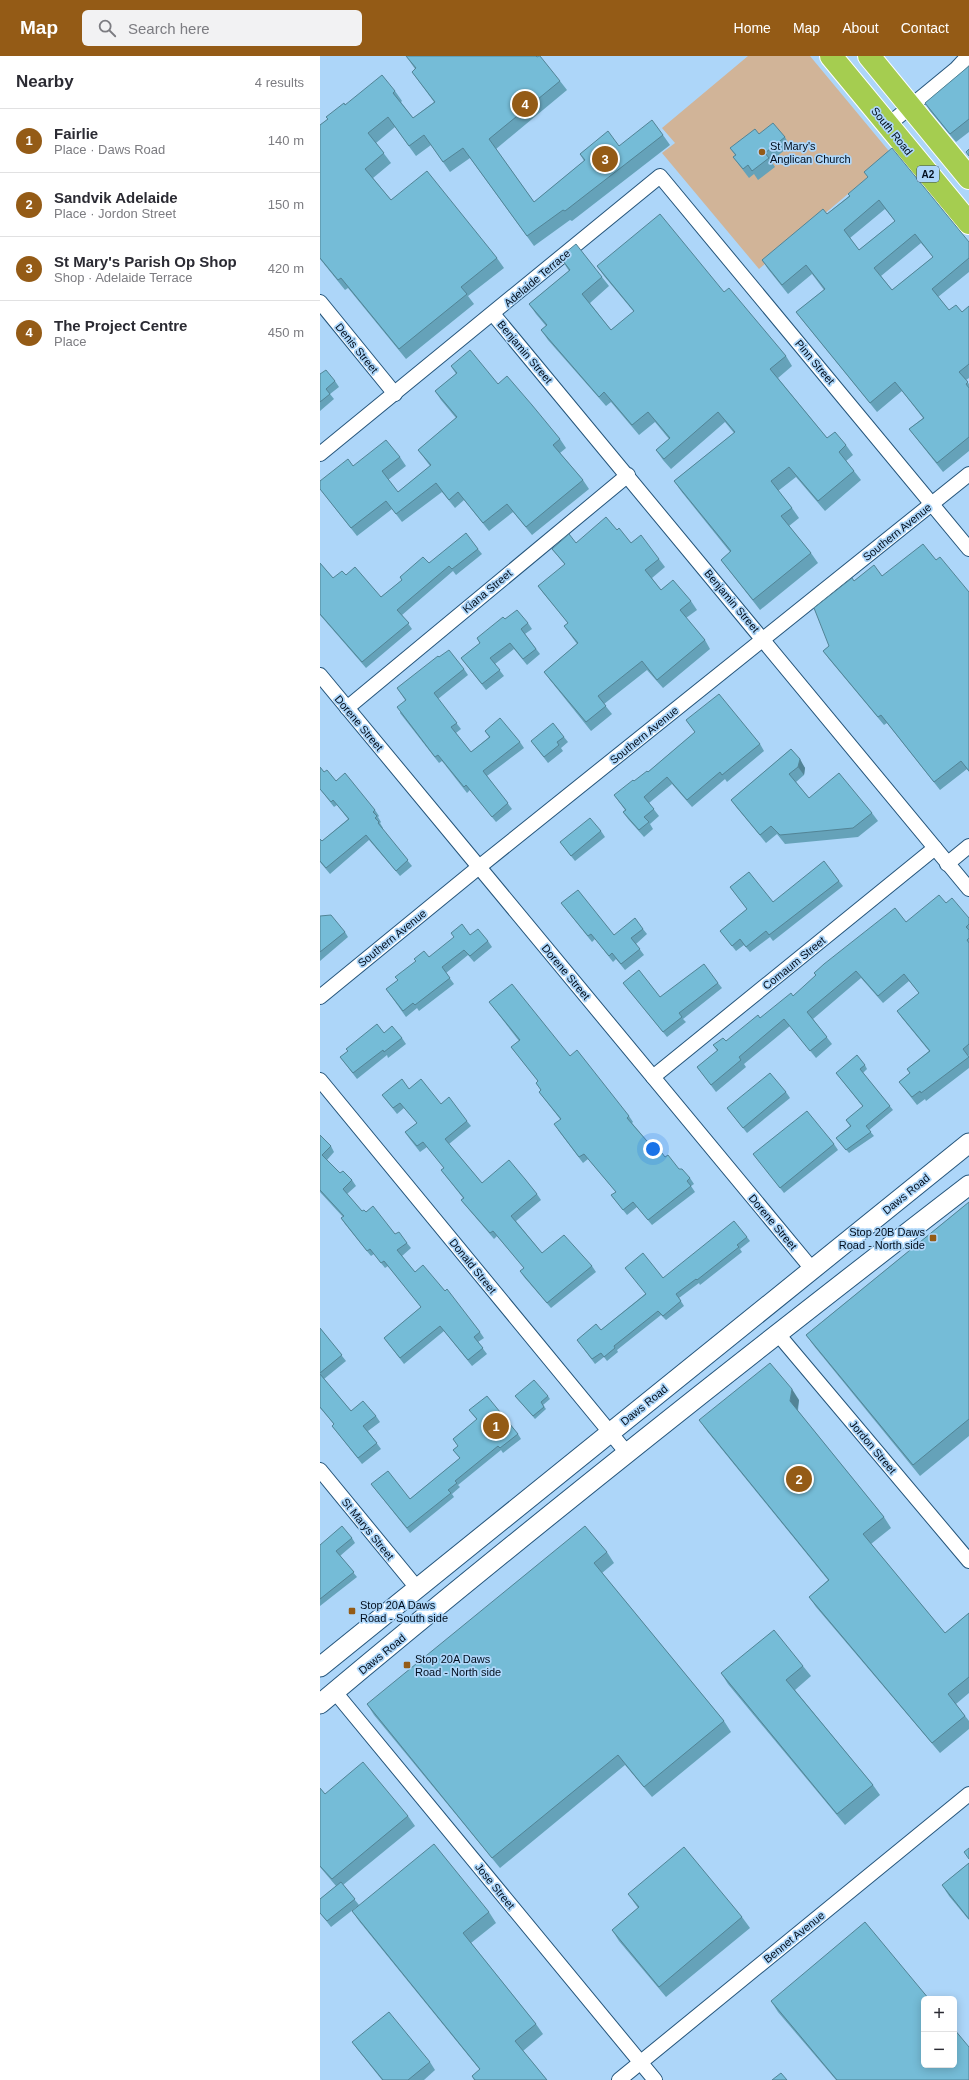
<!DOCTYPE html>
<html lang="en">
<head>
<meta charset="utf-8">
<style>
	:root { --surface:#fff; --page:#f2f2f3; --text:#2b2b33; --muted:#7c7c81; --line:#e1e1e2; --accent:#945b16 }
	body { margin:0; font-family:Arial,sans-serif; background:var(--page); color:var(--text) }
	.controls { position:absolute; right:12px; bottom:12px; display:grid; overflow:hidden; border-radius:6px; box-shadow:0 2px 10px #0003 }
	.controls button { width:36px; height:36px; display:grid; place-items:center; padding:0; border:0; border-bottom:1px solid var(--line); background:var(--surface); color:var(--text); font:20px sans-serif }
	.you { position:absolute; left:333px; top:1093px; width:14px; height:14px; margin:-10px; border:3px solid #fff; border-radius:50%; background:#1a73e8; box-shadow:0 0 0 6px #1a73e833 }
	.badge { display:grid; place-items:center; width:26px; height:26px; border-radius:50%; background:var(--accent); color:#fff; font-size:13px; font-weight:700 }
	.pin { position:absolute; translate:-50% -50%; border:2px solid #fff; box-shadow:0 1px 4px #0006 }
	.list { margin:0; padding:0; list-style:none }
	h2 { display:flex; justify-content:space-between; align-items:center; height:52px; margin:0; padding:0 16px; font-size:17px }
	h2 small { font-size:13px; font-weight:400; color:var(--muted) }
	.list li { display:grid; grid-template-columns:26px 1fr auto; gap:12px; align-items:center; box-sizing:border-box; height:64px; padding:0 16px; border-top:1px solid var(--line) }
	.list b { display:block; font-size:15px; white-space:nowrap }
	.list p { margin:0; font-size:13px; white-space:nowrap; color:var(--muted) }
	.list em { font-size:13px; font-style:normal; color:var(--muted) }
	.icon { flex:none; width:22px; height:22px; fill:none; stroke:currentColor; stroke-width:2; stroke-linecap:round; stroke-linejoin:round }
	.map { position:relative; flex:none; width:649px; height:2024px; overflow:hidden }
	header { display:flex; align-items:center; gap:24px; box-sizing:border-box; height:56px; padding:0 20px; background:var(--accent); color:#fff }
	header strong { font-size:19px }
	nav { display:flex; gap:22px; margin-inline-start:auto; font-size:14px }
	.search { width:280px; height:36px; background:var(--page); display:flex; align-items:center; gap:10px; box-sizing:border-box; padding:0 14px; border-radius:6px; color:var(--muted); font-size:15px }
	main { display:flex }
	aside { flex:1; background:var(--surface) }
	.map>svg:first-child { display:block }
	.green { fill:#d1b498 }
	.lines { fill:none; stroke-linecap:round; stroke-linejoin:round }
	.street-casing { stroke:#25557b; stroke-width:16 }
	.secondary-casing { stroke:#25557b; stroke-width:21 }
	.highway-casing { stroke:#fff; stroke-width:24 }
	.street { stroke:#fff; stroke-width:14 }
	.secondary { stroke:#fff; stroke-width:19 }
	.highway { stroke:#a5cd50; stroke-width:22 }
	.wall { fill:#65a2b9; fill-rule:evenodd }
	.shaded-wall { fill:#528496 }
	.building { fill:#75bcd7; stroke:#528496; fill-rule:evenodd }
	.poi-dot { fill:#945b16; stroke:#add6f9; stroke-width:1.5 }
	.labels { text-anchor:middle; stroke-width:3.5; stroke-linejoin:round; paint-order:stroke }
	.shield { fill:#add6f9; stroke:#34495e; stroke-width:1 }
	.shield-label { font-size:10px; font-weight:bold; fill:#000d1c }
	.street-label { font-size:11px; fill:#000d1c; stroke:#add6f9 }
	.poi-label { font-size:11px; fill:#000d1c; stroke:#add6f9; text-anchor:start }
</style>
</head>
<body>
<header>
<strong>Map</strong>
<div class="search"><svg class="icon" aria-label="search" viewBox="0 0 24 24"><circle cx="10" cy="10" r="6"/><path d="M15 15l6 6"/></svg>Search here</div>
<nav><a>Home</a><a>Map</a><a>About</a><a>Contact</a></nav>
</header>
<main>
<aside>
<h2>Nearby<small>4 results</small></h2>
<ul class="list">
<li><span class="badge">1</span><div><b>Fairlie</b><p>Place · Daws Road</p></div><em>140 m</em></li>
<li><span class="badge">2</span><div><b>Sandvik Adelaide</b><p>Place · Jordon Street</p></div><em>150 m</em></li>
<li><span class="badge">3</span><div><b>St Mary's Parish Op Shop</b><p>Shop · Adelaide Terrace</p></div><em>420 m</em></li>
<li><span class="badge">4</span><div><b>The Project Centre</b><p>Place</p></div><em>450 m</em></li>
</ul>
</aside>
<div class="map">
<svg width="649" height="2024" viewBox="0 0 649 2024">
	<rect width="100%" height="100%" fill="#add6f9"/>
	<!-- green -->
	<polygon class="green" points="428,0 490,0 573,100 439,213 342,97 355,87 342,72"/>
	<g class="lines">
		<defs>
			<g id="street">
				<polyline points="568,69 636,13 648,0"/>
				<polyline points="0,246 75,338"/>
				<polyline points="173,258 649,833"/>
				<polyline points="0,398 340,120 649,493"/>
				<polyline points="0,619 492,1213"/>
				<polyline points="27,652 308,419"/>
				<polyline points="627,808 649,790"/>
				<polyline points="0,941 159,811 649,418"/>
				<polyline points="333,1021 615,792"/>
				<polyline points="0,1024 307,1397"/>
				<polyline points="457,1277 649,1505"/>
				<polyline points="0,1414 97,1532"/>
				<polyline points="15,1636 335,2024"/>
				<polyline points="299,2024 649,1738"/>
			</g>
			<g id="secondary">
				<polyline points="0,1611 649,1087"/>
				<path d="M0,1648C212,1470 430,1298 649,1129"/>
			</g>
			<g id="highway">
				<polyline points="511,0 649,167"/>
				<polyline points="549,0 649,122"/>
			</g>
		</defs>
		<!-- street casing -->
		<use href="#street" class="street-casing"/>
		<!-- secondary casing -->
		<use href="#secondary" class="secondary-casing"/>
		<!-- highway casing -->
		<use href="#highway" class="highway-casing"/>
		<!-- street -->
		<use href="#street" class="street"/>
		<!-- secondary -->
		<use href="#secondary" class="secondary"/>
		<!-- highway -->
		<use href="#highway" class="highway"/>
	</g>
	<!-- wall -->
	<g class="wall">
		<polygon points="86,0 240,25 247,34 176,93 214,146 264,105 260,98 299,90 343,79 350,89 252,165 250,164 214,190 150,102 130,116 111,89 96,100 75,71 56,87 71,107 53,122 71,144 177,202 184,212 148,240 154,248 86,303 28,232 25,234 0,203 0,69 25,49 75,35 82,45 81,46 93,62 114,46 92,16 95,13"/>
		<polygon points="649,10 649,76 636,86 610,55 605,47"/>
		<polygon points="439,78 465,81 470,90 451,105 455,111 438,124 434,118 429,122 413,101 415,99 410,92"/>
		<path d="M544,116L649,186V216L618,241L629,254L642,256L649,250V322L646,324L649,328V395L623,416L596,382L589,373L603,362L582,335L557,356L483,265L476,256L504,234L492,218L468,238L448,213L442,204L507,158L529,140L548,121ZM565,153L575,165L539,194L530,182ZM601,187L613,201L572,234L561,220Z"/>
		<polygon points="240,201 282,221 289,230 270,247 291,274 314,256 284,220 277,210 404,236 466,300 472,310 458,322 507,382 526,389 533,399 526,405 534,415 541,424 505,455 476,421 458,435 472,452 479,462 469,470 491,497 498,507 440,554 408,513 401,504 410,496 361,435 354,425 414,377 405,366 351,413 343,404 336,394 349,383 335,366 319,379 291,346 286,350 228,284 221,274 226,270 216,258 209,248 249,215"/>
		<polygon points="131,310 178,328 240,383 246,392 240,397 263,424 269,433 212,479 193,456 169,475 144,444 135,452 122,436 82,466 72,453 37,480 0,433 0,425 33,410 80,401 86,410 68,424 78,436 110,410 98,394 136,362 121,344 115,335 136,318"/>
		<polygon points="0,318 15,325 19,331 10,338 14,343 0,355"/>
		<polygon points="297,474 311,487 339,503 345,511 332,522 341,534 371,545 377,554 366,562 385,584 390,593 343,632 327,614 284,648 292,658 271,675 230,624 224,616 257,588 244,570 248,567 224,538 218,530 245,509 232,493 256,487"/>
		<polygon points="158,493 162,498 136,519 133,515 82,559 92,573 46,612 0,559 0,507 13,522 26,519 61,541 82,524 80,521 109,507"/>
		<polygon points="616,504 649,536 649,716 647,713 620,734 567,667 564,669 509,603 503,595 509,590 534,525 562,520"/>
		<polygon points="185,563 208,567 212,573 205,578 220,598 207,609 194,593 175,608 184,620 166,634 141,602 160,587 157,582"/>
		<polygon points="119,601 144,613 148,619 118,643 141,673 136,677 151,696 169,681 165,675 200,686 204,692 167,720 192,753 176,766 150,734 147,737 122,705 119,707 80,657 85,644 77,632"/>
		<polygon points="366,664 440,688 444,695 407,726 405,723 372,751 352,728 329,747 339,760 330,768 333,773 324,781 308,763 303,756 305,754 294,739 328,716 375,676"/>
		<polygon points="244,681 248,686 241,692 243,695 228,707 211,685"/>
		<polygon points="471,693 485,712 484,719 476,726 489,742 552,757 558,765 538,781 465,788 457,778 446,787 417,752 411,744"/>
		<polygon points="0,711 4,716 55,754 59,760 58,761 61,766 60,767 63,772 62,773 92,810 80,820 49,784 10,818 0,806 0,783 2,785 28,763 17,749 14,751 0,733"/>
		<polygon points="281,775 285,781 255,805 240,786"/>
		<polygon points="519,825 523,830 453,885 450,881 430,896 424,889 416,895 400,875 427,853 410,831 453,846"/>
		<polygon points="241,847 294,879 323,873 327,878 316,888 324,899 305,914 296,903 293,906 275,883 272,886"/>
		<polygon points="626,847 649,862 649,999 648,1000 649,1001 649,1012 606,1045 605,1043 597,1049 579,1026 590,1017 587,1013 609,995 582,962 577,955 599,937 589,925 563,947 541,922 493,963 512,988 496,1002 470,970 424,1008 426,1011 396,1036 377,1011 397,995 393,989 406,985 473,940 496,920 494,917 586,866"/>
		<polygon points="0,860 25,876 28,881 0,905"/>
		<polygon points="150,879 168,885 172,891 154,906 148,899 126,917 134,928 99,955 97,952 86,961 66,933 109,901"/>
		<polygon points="303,927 340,941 398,927 402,932 363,963 366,966 347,981"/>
		<polygon points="169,946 250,1000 309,1060 313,1066 312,1067 339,1099 345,1101 370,1122 374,1128 371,1130 375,1136 332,1169 317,1151 307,1159 291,1139 296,1136 268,1103 263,1107 238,1074 240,1063 219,1036 221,1034 216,1027 218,1025 191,991 199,985"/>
		<polygon points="64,977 82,982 86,988 68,1002 67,999 37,1023 20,1001"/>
		<polygon points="545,1009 547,1013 543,1017 573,1054 549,1074 554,1080 529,1097 516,1082 530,1070 526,1064 543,1051 516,1017"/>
		<polygon points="89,1033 121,1048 147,1065 151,1070 129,1088 162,1127 217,1138 221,1144 196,1165 222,1197 272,1210 276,1216 231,1252 204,1221 200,1215 204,1212 177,1180 174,1183 145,1149 141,1144 143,1142 121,1114 124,1112 107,1091 100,1096 89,1082 85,1076 97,1067 84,1052 77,1058 62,1039"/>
		<polygon points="466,1036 470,1042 427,1077 407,1052"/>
		<polygon points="0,1079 11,1090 14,1096 7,1104 20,1117 32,1124 36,1130 27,1138 42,1155 46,1156 87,1187 91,1192 82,1200 95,1216 125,1235 160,1276 164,1282 158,1286 167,1298 152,1310 124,1275 84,1308 64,1282 101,1251 68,1210 65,1212 54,1198 51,1200 25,1168 21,1162 23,1161 0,1136"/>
		<polygon points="514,1088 518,1094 464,1137 433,1098"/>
		<polygon points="649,1146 649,1380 600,1420 494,1290 486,1279"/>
		<polygon points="427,1181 430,1185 420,1193 422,1196 380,1229 379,1227 359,1242 364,1250 346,1264 341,1259 297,1294 298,1296 287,1305 284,1301 275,1308 257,1284 281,1274 325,1238 343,1222"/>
		<polygon points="0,1272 26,1305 4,1323 31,1355 56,1360 60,1366 48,1375 61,1393 42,1408 16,1375 12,1370 14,1368 0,1352"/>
		<polygon points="195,1340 228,1340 230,1343 223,1349 226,1353 215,1363"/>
		<polygon points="479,1344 478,1355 564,1461 571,1472 551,1488 625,1577 649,1557 649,1637 636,1648 649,1665 649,1673 620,1697 496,1551 489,1541 508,1524 387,1375 379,1364"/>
		<polygon points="149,1354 198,1378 201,1383 183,1397 181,1394 138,1429 140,1431 132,1438 134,1441 90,1477 51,1428 90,1443 140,1402 133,1394 138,1390 133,1383 157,1364"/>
		<polygon points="32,1482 35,1487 20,1500 37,1521 0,1550 0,1489"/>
		<polygon points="287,1496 294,1507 282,1517 404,1665 411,1676 332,1741 305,1709 180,1812 54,1659 47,1648"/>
		<polygon points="483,1610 491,1620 475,1634 553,1729 560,1739 525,1769 408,1628 401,1617"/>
		<polygon points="0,1732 5,1738 88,1760 95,1770 23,1829 39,1849 11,1871 0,1857 0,1843 16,1830 0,1811"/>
		<polygon points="649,1807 649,1864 629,1840 622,1829"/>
		<polygon points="308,1838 422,1861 430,1872 346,1941 299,1885 292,1874 318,1852"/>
		<polygon points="32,1855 169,1856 176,1867 151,1887 216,1968 223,1978 203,1995 227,2024 154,2024 152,2020 160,2014 39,1865"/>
		<polygon points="451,1945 649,2024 516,2024 458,1956"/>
		<polygon points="32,1986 110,2006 115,2014 104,2024 62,2024 38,1994"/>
	</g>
	<!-- shaded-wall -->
	<g class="shaded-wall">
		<polygon points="480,703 485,712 484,719 478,711"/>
		<polygon points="472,1333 479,1344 477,1356 470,1345"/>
	</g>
	<!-- building -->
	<g class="building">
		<polygon points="86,0 216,0 217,1 219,0 220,0 240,25 169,83 214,146 265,104 260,98 288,75 299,90 332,64 343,79 245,155 243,154 207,180 143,92 123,106 104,79 89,90 68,61 48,77 64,97 45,113 71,144 107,115 177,202 141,231 147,238 79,293 21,222 18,224 0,202 0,69 8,63 6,61 24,47 25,49 62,19 75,35 73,37 93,62 115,46 92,16 96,12"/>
		<polygon points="649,10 649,63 630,78 605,47"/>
		<polygon points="453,67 465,81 445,97 449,102 432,115 428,109 423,113 413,101 416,99 410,92 435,73 439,78"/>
		<path d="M572,92L649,186V202L612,233L629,254L636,249L642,256L649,250V308L639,316L648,326L646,328L649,332V381L617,407L589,373L604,362L575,326L550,347L476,256L505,233L486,209L462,229L442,204L503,153L507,158L530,140L528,138L548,121L544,116ZM559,144L575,165L539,194L524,174ZM595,178L613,201L572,234L554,212Z"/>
		<polygon points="649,93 649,100 646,96"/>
		<polygon points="340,158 404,236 409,232 466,300 450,313 507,382 515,376 526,389 519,396 534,415 498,445 469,411 451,425 472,452 461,460 491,497 433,544 401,504 411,495 354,425 415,376 398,356 344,403 336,394 350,382 328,356 312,369 284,336 279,341 221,274 227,269 209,248 250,214 240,201 256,188 282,221 262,238 291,274 314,255 277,210"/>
		<polygon points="150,294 178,328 187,320 212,349 240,383 233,389 263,424 206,471 187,448 163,467 138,436 129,444 116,427 76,458 66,445 31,472 0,433 0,425 28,403 33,410 66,384 80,401 62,415 78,436 111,409 98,394 137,361 115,335 137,317 131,310"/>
		<polygon points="6,314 15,325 6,333 10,338 0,346 0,318"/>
		<polygon points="286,461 297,474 299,472 311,487 321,479 339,503 325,514 341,534 353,524 371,545 360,554 385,584 337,624 322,605 278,640 286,650 266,666 224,616 258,587 244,570 248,567 218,530 245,508 232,493 249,478 256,487"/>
		<polygon points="146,477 158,493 132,513 129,510 77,554 89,567 42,606 0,558 0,507 13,522 22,515 26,519 35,511 61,541 82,524 80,521 103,501 109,507"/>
		<polygon points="603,488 616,504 620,501 649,536 649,715 641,705 614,726 561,659 558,661 503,595 509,590 494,552 532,522 534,525 554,509 562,520"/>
		<polygon points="197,554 208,567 201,573 216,593 203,603 190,587 170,602 180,614 162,628 141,602 160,587 157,582 183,561 185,563"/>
		<polygon points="129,594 144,613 114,637 137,667 131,671 151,696 170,681 165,675 180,662 200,686 163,715 188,747 172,761 146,729 144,731 118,699 115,701 77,651 86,644 77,632 118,600 119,601"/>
		<polygon points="399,638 440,688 402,719 400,716 367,744 347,721 324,741 334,753 324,761 329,766 319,774 303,756 306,754 294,739 313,724 314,725 327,715 328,716 375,676 366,664"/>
		<polygon points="233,667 244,681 237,686 239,689 224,701 211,685"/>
		<polygon points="471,693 480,703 478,711 469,718 489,742 519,717 552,757 533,772 460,779 451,770 440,779 411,744"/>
		<polygon points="0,711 4,716 7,714 16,725 25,717 55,754 53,756 57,760 55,762 59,766 58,767 88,804 76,815 46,779 6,812 0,805 0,783 2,785 29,763 13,744 11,746 0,733"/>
		<polygon points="270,762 281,775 251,800 240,786"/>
		<polygon points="504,805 519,825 449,879 446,875 426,891 420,883 412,890 400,875 427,853 410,831 429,816 453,846"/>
		<polygon points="258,834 294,879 315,862 323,873 311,882 320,893 301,908 292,897 289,900 271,878 268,880 241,847"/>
		<polygon points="619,839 626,847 632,842 649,862 649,868 646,871 649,874 649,882 647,884 649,887 649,988 643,993 649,1001 601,1037 600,1035 592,1041 579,1026 590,1017 587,1013 610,995 577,955 599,937 584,918 558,940 536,915 487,956 507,981 490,995 464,963 419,1001 421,1004 391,1029 377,1011 398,994 393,989 403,982 406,985 438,959 440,962 471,937 473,940 496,919 494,917 504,908 575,852 586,866"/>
		<polygon points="11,859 25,876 0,896 0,860"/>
		<polygon points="142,868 150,879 158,873 168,885 150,900 144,894 122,911 130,922 95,949 93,947 83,955 66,933 78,924 75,921 96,905 94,903 104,895 109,901 134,881 131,877"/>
		<polygon points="384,908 398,927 359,957 362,961 343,976 303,927 319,914 340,941"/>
		<polygon points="192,928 250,1000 257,994 309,1060 307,1062 339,1099 342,1097 345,1101 348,1099 359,1113 362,1113 370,1122 367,1125 371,1130 328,1164 313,1146 303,1154 291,1139 296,1136 264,1098 259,1101 234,1068 241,1063 219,1036 221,1034 216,1027 218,1025 191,991 200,984 169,946"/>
		<polygon points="57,968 64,977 72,970 82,982 64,996 63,994 33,1017 20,1001 28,995 26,993"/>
		<polygon points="537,999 545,1009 540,1013 570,1050 546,1070 551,1076 526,1094 516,1082 531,1070 526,1064 543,1050 516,1017"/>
		<polygon points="450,1017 466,1036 423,1072 407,1052"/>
		<polygon points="82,1023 89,1033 101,1023 121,1048 129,1041 147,1065 125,1083 162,1127 189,1104 205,1123 217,1138 191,1160 222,1197 244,1179 272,1210 227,1247 200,1215 204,1212 173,1175 170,1177 141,1144 144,1142 121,1114 124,1112 103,1086 97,1090 85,1076 97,1067 80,1047 73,1052 62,1039"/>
		<polygon points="487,1055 514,1088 460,1132 433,1098"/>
		<polygon points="0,1079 11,1090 2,1099 20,1117 23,1115 32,1124 23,1133 42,1155 44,1154 46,1156 53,1150 75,1178 79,1176 87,1187 77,1194 95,1216 103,1209 125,1235 127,1233 160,1276 154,1281 163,1292 148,1304 120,1270 80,1302 64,1282 101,1251 64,1205 61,1207 50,1193 47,1195 21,1162 24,1160 0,1134"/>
		<polygon points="649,1146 649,1363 593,1409 486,1279"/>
		<polygon points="414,1165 427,1181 417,1189 419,1191 377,1224 376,1223 356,1238 361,1245 343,1260 338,1255 294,1290 295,1292 284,1301 281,1297 272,1303 257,1284 276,1268 281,1274 326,1238 305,1212 323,1197 343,1222"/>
		<polygon points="0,1272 22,1299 0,1317"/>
		<polygon points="450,1307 472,1333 470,1345 564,1461 543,1478 625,1577 649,1557 649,1621 628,1638 645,1660 612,1687 489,1541 509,1524 379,1364"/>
		<polygon points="0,1318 31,1355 43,1345 56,1360 43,1370 57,1387 38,1402 12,1370 14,1368 0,1351"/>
		<polygon points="214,1324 228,1340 221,1346 224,1351 213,1360 195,1340"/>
		<polygon points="167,1340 198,1378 180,1392 178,1390 135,1425 137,1427 128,1434 131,1437 87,1472 51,1428 68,1415 90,1443 140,1402 133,1394 138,1390 133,1383 157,1363 149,1354"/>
		<polygon points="22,1470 32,1482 16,1495 34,1516 0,1543 0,1489"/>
		<polygon points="265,1470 287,1496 274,1507 404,1665 324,1731 298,1699 172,1802 47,1648"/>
		<polygon points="454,1574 483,1610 466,1624 553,1729 517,1758 401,1617"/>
		<polygon points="43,1706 88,1760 12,1823 0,1810 0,1732 5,1738"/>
		<polygon points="114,1788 169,1856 143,1877 216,1968 195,1985 227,2024 155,2024 152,2020 160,2013 32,1855"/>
		<polygon points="364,1791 422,1861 339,1931 292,1874 319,1851 308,1838"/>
		<polygon points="649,1792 649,1803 644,1796"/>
		<polygon points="649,1807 649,1863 622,1829"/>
		<polygon points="21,1826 35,1843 7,1865 0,1857 0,1843"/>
		<polygon points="545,1866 609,1943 604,1943 604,2009 634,2009 634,1973 649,1991 649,2024 517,2024 451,1945"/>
		<polygon points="69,1956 110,2006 88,2024 63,2024 32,1986"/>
		<polygon points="461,2017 467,2024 452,2024"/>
	</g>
	<!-- markers -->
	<g class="poi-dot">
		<circle cx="442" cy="96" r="4"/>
		<rect x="609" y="1178" width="8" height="8" rx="2"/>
		<rect x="28" y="1551" width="8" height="8" rx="2"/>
		<rect x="83" y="1605" width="8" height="8" rx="2"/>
	</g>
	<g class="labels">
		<!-- shield labels -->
		<rect class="shield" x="597" y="110" width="22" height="16" rx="3"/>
		<g class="shield-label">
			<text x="608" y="122">A2</text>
		</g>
		<!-- street labels -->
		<g class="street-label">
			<text transform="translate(572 75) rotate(51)" y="4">South Road</text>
			<text transform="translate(217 222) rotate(-40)" y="4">Adelaide Terrace</text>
			<text transform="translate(37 292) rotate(51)" y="4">Denis Street</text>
			<text transform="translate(205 296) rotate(50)" y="4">Benjamin Street</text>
			<text transform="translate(495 306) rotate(50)" y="4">Pinn Street</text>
			<text transform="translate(577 476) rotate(-39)" y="4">Southern Avenue</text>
			<text transform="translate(167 535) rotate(-40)" y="4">Kiana Street</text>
			<text transform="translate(412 545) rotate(50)" y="4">Benjamin Street</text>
			<text transform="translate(39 667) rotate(50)" y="4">Dorene Street</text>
			<text transform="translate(324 679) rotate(-39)" y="4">Southern Avenue</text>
			<text transform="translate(72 882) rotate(-39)" y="4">Southern Avenue</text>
			<text transform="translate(474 907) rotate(-39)" y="4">Comaum Street</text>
			<text transform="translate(246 916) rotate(50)" y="4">Dorene Street</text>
			<text transform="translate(586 1138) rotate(-39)" y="4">Daws Road</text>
			<text transform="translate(453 1166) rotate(50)" y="4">Dorene Street</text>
			<text transform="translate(153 1210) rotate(51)" y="4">Donald Street</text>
			<text transform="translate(324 1349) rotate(-39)" y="4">Daws Road</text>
			<text transform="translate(553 1391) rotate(50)" y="4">Jordon Street</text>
			<text transform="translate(48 1473) rotate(51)" y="4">St Marys Street</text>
			<text transform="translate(62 1598) rotate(-39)" y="4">Daws Road</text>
			<text transform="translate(175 1830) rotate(51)" y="4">Jose Street</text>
			<text transform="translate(474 1881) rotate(-39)" y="4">Bennet Avenue</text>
		</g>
		<!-- poi labels -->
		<g class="poi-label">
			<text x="450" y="94">St Mary's<tspan x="450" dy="13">Anglican Church</tspan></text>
			<text x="605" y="1180" text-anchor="end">Stop 20B Daws<tspan x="605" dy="13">Road - North side</tspan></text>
			<text x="40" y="1553">Stop 20A Daws<tspan x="40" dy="13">Road - South side</tspan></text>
			<text x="95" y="1607">Stop 20A Daws<tspan x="95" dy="13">Road - North side</tspan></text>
		</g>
	</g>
</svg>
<div class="controls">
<button>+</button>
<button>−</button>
</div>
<div class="you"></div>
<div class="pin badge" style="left:176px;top:1370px">1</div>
<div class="pin badge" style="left:479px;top:1423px">2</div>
<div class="pin badge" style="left:285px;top:103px">3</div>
<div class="pin badge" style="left:205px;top:48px">4</div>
</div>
</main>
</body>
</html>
